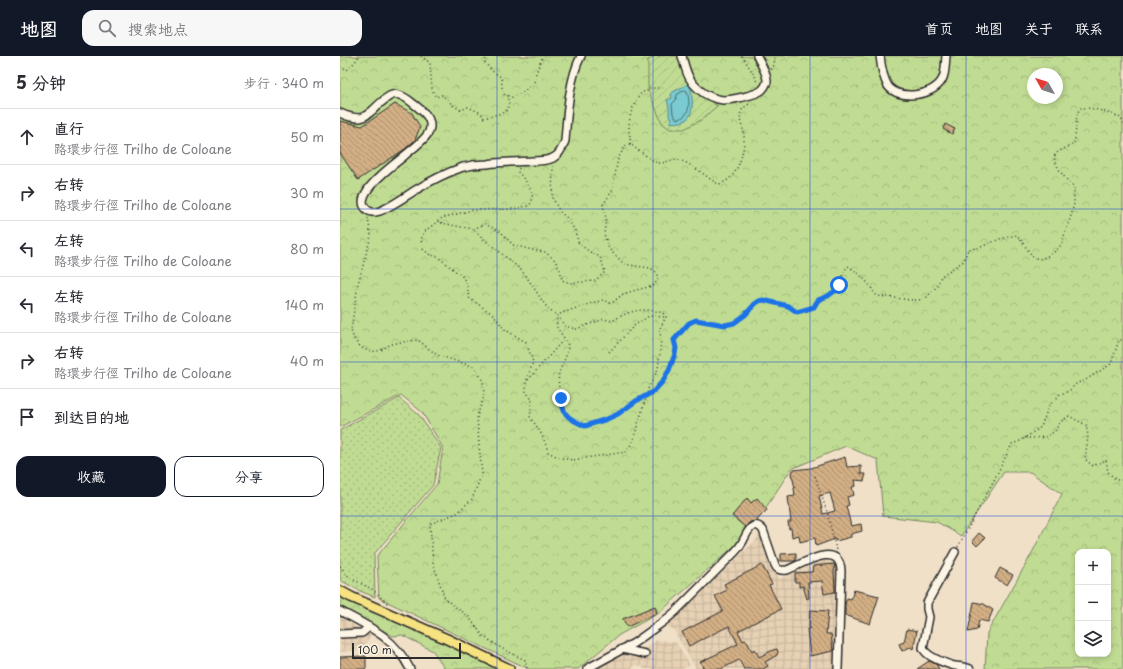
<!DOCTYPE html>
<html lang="zh">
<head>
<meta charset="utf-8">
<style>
	:root { --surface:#fff; --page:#f7f7f7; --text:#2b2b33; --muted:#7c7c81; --line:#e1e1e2; --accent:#111827 }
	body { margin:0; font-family:"Playpen Sans","LXGW WenKai TC",sans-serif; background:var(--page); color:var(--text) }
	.controls { position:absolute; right:12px; bottom:12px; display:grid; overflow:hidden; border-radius:8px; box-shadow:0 2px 6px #0003 }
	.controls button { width:36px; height:36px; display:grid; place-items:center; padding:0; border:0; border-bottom:1px solid var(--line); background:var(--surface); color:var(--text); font:20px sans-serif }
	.compass { position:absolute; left:687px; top:12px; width:36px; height:36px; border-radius:50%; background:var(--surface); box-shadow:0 2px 6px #0003; rotate:309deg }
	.scale { position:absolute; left:12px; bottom:10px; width:109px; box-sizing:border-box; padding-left:4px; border:2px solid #2b2b2b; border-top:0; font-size:11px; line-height:14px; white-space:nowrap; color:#2b2b2b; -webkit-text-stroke:3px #fcf5e5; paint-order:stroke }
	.stop { position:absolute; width:12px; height:12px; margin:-9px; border:3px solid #1a73e8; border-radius:50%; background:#fff }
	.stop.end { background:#1a73e8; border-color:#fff; box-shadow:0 1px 4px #0008 }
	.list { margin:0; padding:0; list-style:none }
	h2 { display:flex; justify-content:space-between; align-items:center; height:52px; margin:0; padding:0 16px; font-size:17px }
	h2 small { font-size:13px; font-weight:400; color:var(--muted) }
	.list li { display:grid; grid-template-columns:26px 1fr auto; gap:12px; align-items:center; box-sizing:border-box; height:56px; padding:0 16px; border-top:1px solid var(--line) }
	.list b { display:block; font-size:15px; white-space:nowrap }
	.list p { margin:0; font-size:13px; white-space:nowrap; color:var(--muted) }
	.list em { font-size:13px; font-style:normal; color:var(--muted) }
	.actions { display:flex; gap:8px; padding:12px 16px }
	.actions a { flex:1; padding:9px 0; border:1px solid var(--accent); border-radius:12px; text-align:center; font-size:14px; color:var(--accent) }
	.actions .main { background:var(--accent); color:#fff }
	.icon { flex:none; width:22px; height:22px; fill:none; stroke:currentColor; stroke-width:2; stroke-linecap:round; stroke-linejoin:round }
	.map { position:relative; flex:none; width:783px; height:613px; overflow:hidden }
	header { display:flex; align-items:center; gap:24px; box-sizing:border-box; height:56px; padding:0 20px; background:var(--accent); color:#fff }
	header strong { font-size:19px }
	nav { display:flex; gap:22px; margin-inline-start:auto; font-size:14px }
	.search { width:280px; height:36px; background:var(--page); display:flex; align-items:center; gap:10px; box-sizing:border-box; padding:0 14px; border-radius:12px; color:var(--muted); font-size:15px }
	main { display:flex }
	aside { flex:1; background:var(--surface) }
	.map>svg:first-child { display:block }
	.industrial { fill:url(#industrial-grid) }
	.grass { fill:url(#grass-dots); stroke:#76845f }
	.forest { fill:url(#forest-crowns); stroke:#76845f; fill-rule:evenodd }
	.garden { fill:url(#garden-furrows); stroke:#76845f }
	.water { fill:#79cad1; stroke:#5a8a8f }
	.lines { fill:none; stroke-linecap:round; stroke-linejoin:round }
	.shore { stroke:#4a6b6d; stroke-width:1 }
	.building { fill:url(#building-back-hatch); stroke:#2b2b2b; fill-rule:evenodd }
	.minor-casing { stroke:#2b2b2b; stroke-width:10 }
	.major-casing { stroke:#2b2b2b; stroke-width:12 }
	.path { stroke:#2b2b2b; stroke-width:1.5; stroke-dasharray:1 3; stroke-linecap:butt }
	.minor { stroke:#fcf5e5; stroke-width:7 }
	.major { stroke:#f7e281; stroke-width:9 }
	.route { stroke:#1a73e8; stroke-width:5 }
	.grid { fill:none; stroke:#1d4ed8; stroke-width:1; stroke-opacity:0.55 }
</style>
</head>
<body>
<header>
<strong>地图</strong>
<div class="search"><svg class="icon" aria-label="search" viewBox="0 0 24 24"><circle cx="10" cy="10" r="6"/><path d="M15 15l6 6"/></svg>搜索地点</div>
<nav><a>首页</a><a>地图</a><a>关于</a><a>联系</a></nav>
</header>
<main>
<aside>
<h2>5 分钟<small>步行 · 340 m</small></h2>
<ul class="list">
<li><svg class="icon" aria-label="ahead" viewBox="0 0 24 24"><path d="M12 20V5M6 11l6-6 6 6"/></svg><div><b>直行</b><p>路環步行徑 Trilho de Coloane</p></div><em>50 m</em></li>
<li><svg class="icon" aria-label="right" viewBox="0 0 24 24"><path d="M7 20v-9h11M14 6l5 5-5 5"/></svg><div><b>右转</b><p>路環步行徑 Trilho de Coloane</p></div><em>30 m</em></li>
<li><svg class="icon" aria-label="left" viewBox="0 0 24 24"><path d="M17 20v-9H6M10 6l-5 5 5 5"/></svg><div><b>左转</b><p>路環步行徑 Trilho de Coloane</p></div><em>80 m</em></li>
<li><svg class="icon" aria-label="left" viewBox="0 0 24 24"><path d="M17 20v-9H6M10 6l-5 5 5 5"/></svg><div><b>左转</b><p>路環步行徑 Trilho de Coloane</p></div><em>140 m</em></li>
<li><svg class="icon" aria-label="right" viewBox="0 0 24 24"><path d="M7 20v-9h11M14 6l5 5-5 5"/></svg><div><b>右转</b><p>路環步行徑 Trilho de Coloane</p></div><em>40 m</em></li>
<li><svg class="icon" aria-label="arrive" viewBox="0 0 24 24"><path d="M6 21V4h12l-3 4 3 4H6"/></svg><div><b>到达目的地</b></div></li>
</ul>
<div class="actions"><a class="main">收藏</a><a>分享</a></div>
</aside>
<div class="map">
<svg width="783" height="613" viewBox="0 0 783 613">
	<defs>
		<pattern id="industrial-grid" width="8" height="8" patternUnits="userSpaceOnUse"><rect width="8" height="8" fill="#e7d1b4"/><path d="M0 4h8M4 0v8" fill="none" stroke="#c6b49b"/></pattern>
		<pattern id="grass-dots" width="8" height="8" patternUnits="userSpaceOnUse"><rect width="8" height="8" fill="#c0dc93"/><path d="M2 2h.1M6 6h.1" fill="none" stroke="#a5bd7f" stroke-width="1.8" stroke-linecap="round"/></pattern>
		<pattern id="forest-crowns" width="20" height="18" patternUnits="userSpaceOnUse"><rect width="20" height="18" fill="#c0dc93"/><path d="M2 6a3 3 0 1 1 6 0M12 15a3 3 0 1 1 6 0" fill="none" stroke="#a5bd7f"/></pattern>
		<pattern id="garden-furrows" width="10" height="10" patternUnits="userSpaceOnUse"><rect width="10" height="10" fill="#c0dc93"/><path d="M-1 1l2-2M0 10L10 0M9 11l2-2" fill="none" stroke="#a5bd7f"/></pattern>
		<pattern id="building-back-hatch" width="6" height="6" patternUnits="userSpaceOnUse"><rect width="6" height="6" fill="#d3af85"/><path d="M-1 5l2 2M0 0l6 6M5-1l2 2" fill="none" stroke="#ab8f6d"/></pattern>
	</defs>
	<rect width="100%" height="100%" fill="#f0e0c8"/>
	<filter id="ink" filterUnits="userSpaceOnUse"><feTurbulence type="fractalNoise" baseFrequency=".025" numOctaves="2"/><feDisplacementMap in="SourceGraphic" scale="8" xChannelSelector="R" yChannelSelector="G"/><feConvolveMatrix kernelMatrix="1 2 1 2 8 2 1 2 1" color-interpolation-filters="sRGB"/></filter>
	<g filter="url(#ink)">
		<!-- industrial -->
		<g class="industrial">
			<polygon points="418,479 423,479 439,523 488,503 493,508 497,509 499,514 494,613 356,613 333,573 327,570 327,566 330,564 333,564 416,484"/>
			<polygon points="0,561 31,579 22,594 0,596"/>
			<polygon points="317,584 336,586 350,609 342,613 304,613 302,611 298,609 290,613 254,613 256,611 291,592 301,593 306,592"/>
		</g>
		<!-- grass -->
		<polygon class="grass" points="59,342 79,359 101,392 93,429 34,498 35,541 20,535 0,524 0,374"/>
		<!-- forest -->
		<g class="forest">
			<path d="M0,0H783V613H645L647,577L691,499L722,438L690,416H664L621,480L597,466L543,460L538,404L506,390L451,413L410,476L319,557L279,579L238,613H189L39,542L37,500L97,428L103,392L82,356L61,339L0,371ZM693,18H717V42H693ZM738,496H768V598H738Z"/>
			<polygon points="0,541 62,566 140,603 157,613 105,613 93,595 62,579 53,580 0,550"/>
		</g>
		<!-- garden -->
		<polygon class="garden" points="316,0 339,0 363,40 377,50 361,64 344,73 330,73 322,67 308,34 308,4"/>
		<!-- water -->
		<path class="water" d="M350,27C353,45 358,71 329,66L332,63L329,60V52L327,44L332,42L331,37Z"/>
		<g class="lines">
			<!-- shore -->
			<path class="shore" d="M345,34L347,35C350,46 351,61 337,63L333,58L332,48L336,44L337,39Z"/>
		</g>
		<!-- building -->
		<g class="building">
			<polygon points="55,48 72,57 80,71 75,84 65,93 18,124 0,97 0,65 22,70"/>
			<polygon points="605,68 615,73 612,78 603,73"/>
			<path d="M505,401L507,411L521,410V418H526L524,425L515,424L516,430L512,431L514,439L507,441L509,449L506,450L511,470L521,468L522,475L511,478V481L496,485L495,483L476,490L475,482L460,486L459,479L452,481L451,472L449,473L448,466H451L448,441L455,440L454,432H455L452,420H451L453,414L471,412ZM490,437L495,455L483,458L479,440Z"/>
			<polygon points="407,442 411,447 417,442 427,454 416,465 410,466 405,471 392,460"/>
			<polygon points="639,477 645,482 637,490 632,485"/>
			<polygon points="456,497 456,504 454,505 441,505 441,498"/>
			<polygon points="494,508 495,513 494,514 495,536 484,538 482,525 468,526 469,542 467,543 463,530 459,531 459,526 455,526 455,517 472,516 473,510"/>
			<polygon points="422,509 432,528 429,529 441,553 398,575 403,585 406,584 412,595 415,593 419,601 433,594 437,593 438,596 437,599 425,606 428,610 423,613 404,613 399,604 381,613 364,613 360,606 398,588 389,570 349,590 342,576 383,555 375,540 387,534 384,528"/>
			<polygon points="660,512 673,519 667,529 655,522"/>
			<polygon points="514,534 539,540 530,568 505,559 505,548 507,542 511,543"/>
			<polygon points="634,546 644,548 653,554 648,566 639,564 637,574 628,576"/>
			<polygon points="315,550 317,557 287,571 283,563"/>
			<polygon points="470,554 488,555 486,578 491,578 493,595 470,600 467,573 469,573"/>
			<polygon points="567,573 577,575 573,593 570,591 562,595 559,588 564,586"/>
			<polygon points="26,600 26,613 0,613 0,601"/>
			<polygon points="589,605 596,608 599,613 577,613"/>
		</g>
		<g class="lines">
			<defs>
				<g id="minor">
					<path d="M342,0C346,15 348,25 361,35C367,40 375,43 383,44C392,44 416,39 422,34C424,32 426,29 427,26C428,19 420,6 417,0"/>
					<path d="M540,0C541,9 543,22 548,30C559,45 593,40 602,24C606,17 605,8 606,0"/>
					<path d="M0,57C6,60 13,62 20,62C26,61 29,57 33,54C50,38 55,31 75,49C80,53 87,58 89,64C91,69 90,75 87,79C81,87 71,94 63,101C53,109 7,142 29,155C32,157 37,156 40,155C52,150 63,142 74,135C90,125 106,117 123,111C131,109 139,108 147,108C162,106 177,106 192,105C199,105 207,105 213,102C219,99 223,91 225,85C227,59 229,23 241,0"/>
					<path d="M615,496L587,547V553L589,561L583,592C587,601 602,606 611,609C617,611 624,610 630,613"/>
					<path d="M0,555C30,571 54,581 70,613"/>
					<polyline points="0,578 22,577 29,571"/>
					<polyline points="282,593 305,598"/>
					<path d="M247,613L250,611L294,587L323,566L335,556L395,496C398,493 401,489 403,485C407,477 413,462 423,474L435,509C437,514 441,515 447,514C462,508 500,484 501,515L498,613"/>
				</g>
				<polyline id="major" points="0,535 11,541 107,583 169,613"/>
			</defs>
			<!-- minor casing -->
			<use href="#minor" class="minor-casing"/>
			<!-- major casing -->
			<use href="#major" class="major-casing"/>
			<!-- path -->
			<g class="path">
				<polyline points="81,0 90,7 92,34 96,41 102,39 114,50 121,54 128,51 141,57 144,62 162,57 167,54 169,48 167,40"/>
				<polyline points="148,0 144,6 152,15 161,21 163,38 172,41 183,36 194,27 196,17 203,0"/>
				<polyline points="402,0 416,22 417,28"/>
				<polyline points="0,11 7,14 15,6 19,0"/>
				<polyline points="431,13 432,13 434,9 435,0"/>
				<path d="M412,46C408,49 403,51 401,56C398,63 403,71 404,78C405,95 398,125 378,128C366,121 355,110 342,105C330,101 327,108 318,107C315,107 294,91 290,88L285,90L278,103L272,135L263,149L266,162L264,178L269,193L284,208L310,212L316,216L318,222L315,228L313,230L296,234L283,238L273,246L269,247L263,244L242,250L217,259C217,262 216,267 217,271C220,278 229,285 228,293C227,300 221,310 219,317C217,324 221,354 226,359C232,364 239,367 245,369L267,363L278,358L296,345L313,336L323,325L329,315L335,298L336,292L333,284L349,267L356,264L364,266L376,267L385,269L394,267L405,259L415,248L419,245L423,244L448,250L457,256L474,251C481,240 488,242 497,233C503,226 501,217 508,210C516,215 525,223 530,230C533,234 534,238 538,240L571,244H579L586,242L598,229L601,220L624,205L628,193L638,192L660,183L677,179L693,201L699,203L706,201L714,196L722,188L724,180L730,163L734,148V131C725,123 717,113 714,101C717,94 727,92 734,88L735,83L737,57L741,52C752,51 771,57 781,62L783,68"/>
				<path d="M290,88C291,82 289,78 289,72C289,59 294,46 302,36H306L310,32H323"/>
				<path d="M179,112L178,116C186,125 198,138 189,150L173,153L132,154L102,162L84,176L81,184L83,193L90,199L97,200L123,221L127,229L129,242L154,259L164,273L186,286L193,306L186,326V336L192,343L190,362C200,373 204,382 208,396L220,402L233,404L252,401L286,396L292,387L307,339L308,333L318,313L320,297L321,281L319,274L326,261L323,257C303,251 290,254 272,265L264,263L236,273L225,270L217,259L210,255L205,249L186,220L180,213L155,192L146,185L133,173L145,168L161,176L173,189L192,194L205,196L215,204L220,214L222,224L230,227L255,225L265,216L260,201L250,196L239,188L235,175L228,163L220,156L212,141L213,110"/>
				<path d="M28,162L31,180L18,228L11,274C14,288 25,299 41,294C45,292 48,289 52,288C61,286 69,285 78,284L97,299L135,311L143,325L144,340L137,360L139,389L142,418L132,443L117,457L90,468L93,507L105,543L128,560L143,580L161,592L185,604L187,613"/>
				<polyline points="97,166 111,169 133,173"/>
				<polyline points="269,296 295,269 309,260 326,261"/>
				<polyline points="188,324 224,283"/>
				<polyline points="685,382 692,382 706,381 715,375 720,366 729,360 746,369 748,380 745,403 753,410 766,404 768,416 776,424 783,424"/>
				<polyline points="475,420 488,459 496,493 494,494"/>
				<polyline points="618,491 654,424 672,388 680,385 701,371 709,349 715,344 720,338 728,336 737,327 744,325 771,308 779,284 783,284"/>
				<polyline points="0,510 10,522 32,533 48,548"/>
			</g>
			<!-- minor -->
			<use href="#minor" class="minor"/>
			<!-- major -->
			<use href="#major" class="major"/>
		</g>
	</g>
	<g class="lines" filter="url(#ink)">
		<!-- route -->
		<path class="route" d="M221,342C223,361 230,363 245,370L267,363L278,358L296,345L313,336L323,325L329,314L335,298L336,292L334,284L349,267L356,264L385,269L394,267L405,259L415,248L419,245L423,244L448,250L457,256L474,251L478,244L488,240L496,234L499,229"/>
	</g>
	<!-- grid -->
	<path class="grid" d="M157,0V613M313,0V613M470,0V613M626,0V613M0,153H783M0,306H783M0,460H783"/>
</svg>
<div class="controls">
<button>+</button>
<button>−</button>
<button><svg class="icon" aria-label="layers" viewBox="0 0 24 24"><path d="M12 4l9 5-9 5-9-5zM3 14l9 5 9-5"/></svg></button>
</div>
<svg class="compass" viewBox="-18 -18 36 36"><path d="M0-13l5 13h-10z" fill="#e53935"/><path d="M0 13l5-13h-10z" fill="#7c7c81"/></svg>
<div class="scale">100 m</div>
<div class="stop" style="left:499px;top:229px"></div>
<div class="stop end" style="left:221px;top:342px"></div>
</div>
</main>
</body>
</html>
